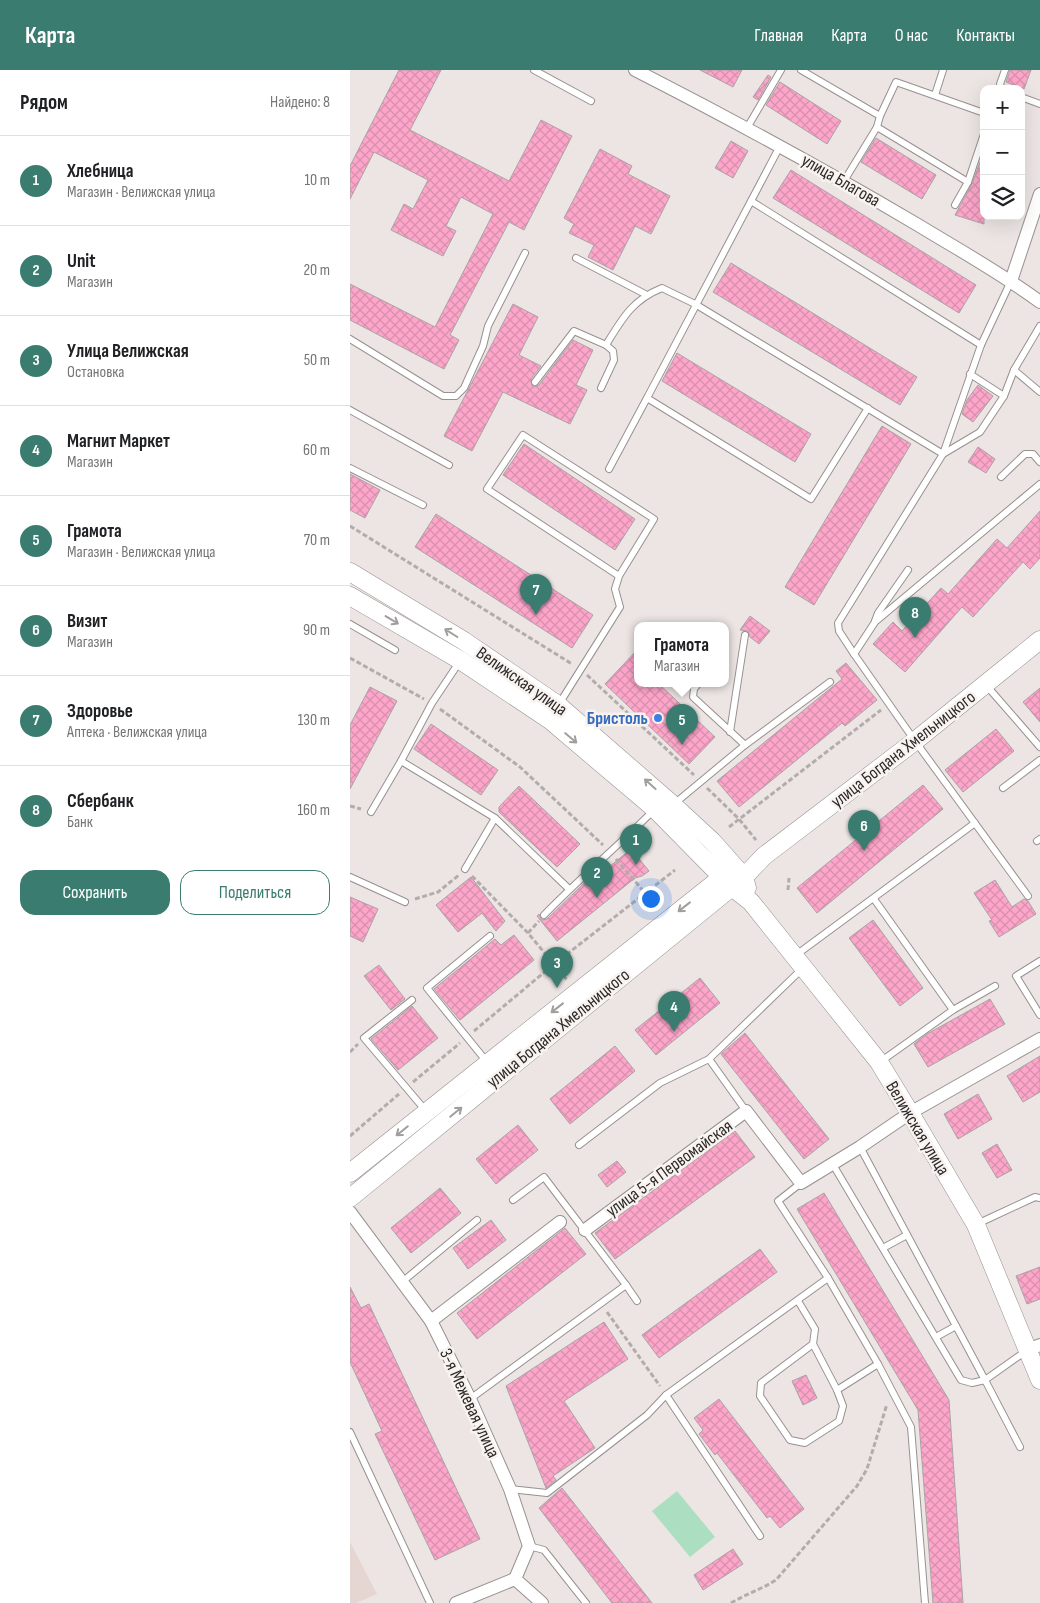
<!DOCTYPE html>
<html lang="ru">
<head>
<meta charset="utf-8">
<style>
	:root { --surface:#fff; --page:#f6f6f6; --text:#202124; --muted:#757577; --line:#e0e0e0; --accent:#3a7d70 }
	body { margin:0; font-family:"Sofia Sans Condensed",sans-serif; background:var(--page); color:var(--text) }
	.controls { position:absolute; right:15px; top:15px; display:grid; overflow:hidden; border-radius:10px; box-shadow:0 5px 20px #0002 }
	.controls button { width:45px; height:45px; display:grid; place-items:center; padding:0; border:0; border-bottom:1px solid var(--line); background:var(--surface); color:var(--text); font:25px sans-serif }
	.you { position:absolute; left:300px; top:828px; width:18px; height:18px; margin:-12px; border:4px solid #fff; border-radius:50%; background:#1a73e8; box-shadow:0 0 0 8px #1a73e833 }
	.badge { display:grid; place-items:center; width:32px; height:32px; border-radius:50%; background:var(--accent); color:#fff; font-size:16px; font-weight:700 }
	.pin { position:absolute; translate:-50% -41px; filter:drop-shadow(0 1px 2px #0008) }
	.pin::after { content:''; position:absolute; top:26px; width:18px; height:15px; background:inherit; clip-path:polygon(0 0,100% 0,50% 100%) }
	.popup { position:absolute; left:284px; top:552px; width:95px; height:65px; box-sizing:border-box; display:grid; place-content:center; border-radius:10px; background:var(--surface); filter:drop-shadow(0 1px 4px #0005); font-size:16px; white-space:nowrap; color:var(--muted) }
	.popup b { font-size:19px; color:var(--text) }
	.popup::after { content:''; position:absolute; left:50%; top:100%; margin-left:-10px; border:10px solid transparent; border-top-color:var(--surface) }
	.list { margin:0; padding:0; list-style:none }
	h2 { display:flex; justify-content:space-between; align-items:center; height:65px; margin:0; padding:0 20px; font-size:21px }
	h2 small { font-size:16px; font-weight:400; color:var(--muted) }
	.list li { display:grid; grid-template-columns:32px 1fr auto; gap:15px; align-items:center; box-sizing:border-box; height:90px; padding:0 20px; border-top:1px solid var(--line) }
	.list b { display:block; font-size:19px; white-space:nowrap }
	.list p { margin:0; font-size:16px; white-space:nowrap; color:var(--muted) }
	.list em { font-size:16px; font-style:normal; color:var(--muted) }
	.actions { display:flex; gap:10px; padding:15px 20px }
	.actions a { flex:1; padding:11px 0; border:1px solid var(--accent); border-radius:15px; text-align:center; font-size:18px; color:var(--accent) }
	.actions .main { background:var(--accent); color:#fff }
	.icon { flex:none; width:28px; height:28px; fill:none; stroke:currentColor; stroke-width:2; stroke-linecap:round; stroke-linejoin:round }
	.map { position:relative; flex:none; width:690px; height:1533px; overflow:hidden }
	header { display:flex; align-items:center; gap:30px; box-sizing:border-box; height:70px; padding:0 25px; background:var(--accent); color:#fff }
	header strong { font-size:24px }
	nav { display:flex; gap:28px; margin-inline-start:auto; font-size:18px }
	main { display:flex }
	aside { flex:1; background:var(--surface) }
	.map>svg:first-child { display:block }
	.built { fill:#e5d6d1 }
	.park { fill:#acdfc2 }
	.building { fill:url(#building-cross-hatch); stroke:#aaa3a6 }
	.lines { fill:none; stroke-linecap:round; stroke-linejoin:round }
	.lane-casing { stroke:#97918f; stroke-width:8 }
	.street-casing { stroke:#97918f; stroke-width:14 }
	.secondary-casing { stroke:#97918f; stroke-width:19 }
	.path { stroke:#b2adab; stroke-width:3; stroke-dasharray:5 2.5; stroke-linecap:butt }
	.lane { stroke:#fff; stroke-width:6 }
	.street { stroke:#fff; stroke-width:12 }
	.secondary { stroke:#fff; stroke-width:18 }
	.oneway { stroke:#a09f9e }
	.shop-dot { fill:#3f7fe0; stroke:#f9f3f0; stroke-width:2 }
	.labels { text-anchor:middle; stroke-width:5; stroke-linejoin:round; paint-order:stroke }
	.street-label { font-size:18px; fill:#2b2928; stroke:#f9f3f0 }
	.shop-label { font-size:18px; font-weight:bold; fill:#366cbe; stroke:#f9f3f0; text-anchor:end }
</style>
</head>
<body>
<header>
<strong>Карта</strong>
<nav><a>Главная</a><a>Карта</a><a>О нас</a><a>Контакты</a></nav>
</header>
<main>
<aside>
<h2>Рядом<small>Найдено: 8</small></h2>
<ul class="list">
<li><span class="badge">1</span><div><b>Хлебница</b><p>Магазин · Велижская улица</p></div><em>10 m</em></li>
<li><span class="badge">2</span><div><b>Unit</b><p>Магазин</p></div><em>20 m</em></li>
<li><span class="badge">3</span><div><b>Улица Велижская</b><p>Остановка</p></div><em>50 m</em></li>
<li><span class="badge">4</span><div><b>Магнит Маркет</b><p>Магазин</p></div><em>60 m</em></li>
<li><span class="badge">5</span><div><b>Грамота</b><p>Магазин · Велижская улица</p></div><em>70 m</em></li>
<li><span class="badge">6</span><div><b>Визит</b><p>Магазин</p></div><em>90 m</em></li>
<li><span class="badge">7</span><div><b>Здоровье</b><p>Аптека · Велижская улица</p></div><em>130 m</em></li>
<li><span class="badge">8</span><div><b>Сбербанк</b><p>Банк</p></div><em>160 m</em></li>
</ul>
<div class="actions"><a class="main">Сохранить</a><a>Поделиться</a></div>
</aside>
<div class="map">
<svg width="690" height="1533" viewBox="0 0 690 1533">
	<defs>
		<pattern id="building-cross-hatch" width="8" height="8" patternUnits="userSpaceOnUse" patternTransform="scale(1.25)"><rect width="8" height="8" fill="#fda6ca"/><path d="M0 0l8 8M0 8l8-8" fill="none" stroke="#d98fae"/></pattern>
	</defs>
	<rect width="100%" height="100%" fill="#ece5e3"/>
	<!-- built -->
	<polygon class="built" points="0,1472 27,1524 6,1533 0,1533"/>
	<!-- park -->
	<polygon class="park" points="327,1421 365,1467 340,1487 302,1441"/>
	<!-- building -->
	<g class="building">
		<polygon points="49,0 91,0 60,60 159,111 191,50 222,66 174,160 159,152 100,265 109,270 94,299 0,250 0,214 85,257 143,144 111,127 96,156 106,161 93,186 41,160 54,134 63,139 78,110 24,82 0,129 0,96"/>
		<polygon points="350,0 392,0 383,17"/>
		<polygon points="660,0 681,0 674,19 656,12"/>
		<polygon points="418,5 421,7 408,30 403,27"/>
		<polygon points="430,12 491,51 477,74 416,35"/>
		<polygon points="526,68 586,105 572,129 511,92"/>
		<polygon points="381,71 398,81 383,108 365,98"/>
		<polygon points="250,79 282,96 278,104 320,126 301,164 285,156 263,200 238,187 244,175 219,163 224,154 214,148"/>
		<polygon points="634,81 634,154 605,145 622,114"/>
		<polygon points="441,100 626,215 609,243 423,128"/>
		<polygon points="381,193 567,307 550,335 363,222"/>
		<polygon points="163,234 188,247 169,285 191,296 181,309 182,316 185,317 189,315 223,270 243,280 226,315 237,320 220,354 153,322 122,381 94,366"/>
		<polygon points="327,283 461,364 445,392 312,311"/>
		<polygon points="628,315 643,326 623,352 612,344 617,330"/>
		<polygon points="532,356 561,374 464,535 435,517"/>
		<polygon points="174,374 285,449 265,480 153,405"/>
		<polygon points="628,377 645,389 636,403 618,392"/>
		<polygon points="0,404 30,420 15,448 0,440"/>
		<polygon points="690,441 690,488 680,499 673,492 623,547 612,537 555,602 523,574 543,552 552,561 591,518 598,524 647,469 657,478"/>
		<polygon points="86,444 243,545 222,578 65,477"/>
		<polygon points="400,546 420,561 409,574 400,567 398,561 390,560"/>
		<polygon points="288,579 288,614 309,614 365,667 339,694 255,614"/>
		<polygon points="496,593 527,630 495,656 492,653 389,737 367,711 492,609 486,601"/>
		<polygon points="20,617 47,631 0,719 0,655"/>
		<polygon points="690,618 690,652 673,632"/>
		<polygon points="81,654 148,700 131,725 64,679"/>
		<polygon points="646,659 664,681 613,722 595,700"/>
		<polygon points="573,715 593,739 467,843 447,818"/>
		<polygon points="169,716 230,774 207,797 149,742 149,737"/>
		<polygon points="281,779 299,801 292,806 285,808 207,871 187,846 189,844 192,850 197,849 255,793 259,797"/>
		<polygon points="121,807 155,851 146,861 132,843 108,862 86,835"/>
		<polygon points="645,810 662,837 674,829 678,831 686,844 649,867 639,851 642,850 624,823"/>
		<polygon points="0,827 28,839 13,872 0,866"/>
		<polygon points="523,850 573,918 550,936 499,868"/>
		<polygon points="164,865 184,890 110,950 84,919 145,869 151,875"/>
		<polygon points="29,895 55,929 41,940 14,906"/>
		<polygon points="350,908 370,933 306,985 285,960"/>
		<polygon points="640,929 655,954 578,997 564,974 577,964"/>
		<polygon points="62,936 88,968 48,1000 21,969"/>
		<polygon points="395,963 479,1069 454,1089 371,984"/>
		<polygon points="265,976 285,1001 220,1054 200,1029"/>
		<polygon points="690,986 690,1022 673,1032 657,1006"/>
		<polygon points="628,1024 642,1049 608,1069 594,1044"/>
		<polygon points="168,1055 188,1080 146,1114 126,1089"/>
		<polygon points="385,1061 405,1087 265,1189 245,1163"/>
		<polygon points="647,1074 662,1100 647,1108 632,1083"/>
		<polygon points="267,1091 276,1102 257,1117 248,1105"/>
		<polygon points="90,1118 111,1143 61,1183 41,1158"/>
		<polygon points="474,1123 599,1330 613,1533 583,1533 568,1340 447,1139"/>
		<polygon points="141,1150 156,1170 118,1199 103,1178"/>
		<polygon points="215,1158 236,1184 127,1269 107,1243"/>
		<polygon points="410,1179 427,1202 309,1288 292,1265"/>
		<polygon points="690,1197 690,1229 677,1234 666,1206"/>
		<polygon points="0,1217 11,1238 19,1234 130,1469 85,1490 25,1364 32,1361 0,1292"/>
		<polygon points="254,1252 278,1289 214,1331 245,1378 203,1406 206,1410 196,1418 156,1316"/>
		<polygon points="456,1305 467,1328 453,1335 442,1311"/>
		<polygon points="369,1329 454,1439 430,1458 420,1446 417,1448 367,1383 365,1385 349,1364 353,1360 344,1348"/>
		<polygon points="212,1418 302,1533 262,1533 189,1438"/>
		<polygon points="383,1479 393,1494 353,1520 344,1505"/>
	</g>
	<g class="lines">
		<defs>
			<g id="lane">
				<polyline points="184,0 241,31"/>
				<polyline points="451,0 530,46"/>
				<polyline points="652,19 650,14 655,0"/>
				<polyline points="585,25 593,0"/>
				<polyline points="671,27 690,34"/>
				<polyline points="527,57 618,112"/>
				<polyline points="397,58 431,0"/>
				<polyline points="430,76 297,328 461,429 518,338"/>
				<polyline points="494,111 527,57 530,46 546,12 634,43"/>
				<polyline points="401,131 631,275"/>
				<polyline points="605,135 618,112 634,64"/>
				<polyline points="226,188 295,224"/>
				<polyline points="0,269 93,326 106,326 114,318 133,276 138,256 175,183"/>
				<polyline points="664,300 690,322"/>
				<polyline points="620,304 654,326"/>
				<polyline points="185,312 224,261 256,275"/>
				<path d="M251,318L264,290L263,281L256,275C272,249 282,230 312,218L345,234L593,384L631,275L661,211"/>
				<polyline points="0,340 99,395"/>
				<polyline points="0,398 73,435"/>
				<polyline points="259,399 297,328"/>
				<polyline points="651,407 675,384 683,384 690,392"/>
				<polyline points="525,551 528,543 558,500"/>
				<polyline points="0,554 45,580"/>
				<polyline points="504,584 489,561 488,553 593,384 630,362 654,326 664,300 690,256"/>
				<polyline points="110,591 82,633 51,691 145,748 219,819"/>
				<polyline points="348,614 344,619 343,627 395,675"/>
				<polyline points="636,615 690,677"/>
				<polyline points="209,634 270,537 265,519 269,506 304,449 173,365 137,419 269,506"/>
				<polyline points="380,662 395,565"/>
				<polyline points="653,718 690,690"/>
				<polyline points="324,734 395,675 480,612"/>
				<polyline points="21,742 51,691"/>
				<polyline points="687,771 690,769"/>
				<polyline points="115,799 145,748"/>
				<polyline points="0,807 55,832"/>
				<polyline points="678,826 565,671 504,584 525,552 690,414"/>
				<polyline points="524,829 603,940"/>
				<path d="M194,845C229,809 268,776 304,740"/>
				<polyline points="446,885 625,753"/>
				<polyline points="690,891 666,906 690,945"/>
				<polyline points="62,930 14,968 76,1041"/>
				<polyline points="359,989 396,1041"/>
				<polyline points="137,992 77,918 140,866"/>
				<polyline points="530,992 603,940 645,916"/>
				<polyline points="229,1075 310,1013 359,989 453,898"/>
				<polyline points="510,1077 635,1310 676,1281"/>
				<polyline points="482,1093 611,1310 622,1313 635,1310 670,1377"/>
				<polyline points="451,1113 428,1131 478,1208 528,1294 561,1357 575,1533"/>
				<polyline points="627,1154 685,1127 690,1128"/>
				<polyline points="533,1178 557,1165"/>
				<polyline points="52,1212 127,1150"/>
				<polyline points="276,1215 287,1231"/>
				<polyline points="448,1231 465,1259 463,1274 411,1313 410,1326 440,1370 455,1373 489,1351 493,1336 487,1320 528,1294"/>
				<polyline points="586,1267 606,1256"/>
				<polyline points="463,1274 487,1320"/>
				<polyline points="316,1325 410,1466"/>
				<polyline points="120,1329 276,1215 194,1107 163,1130"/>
				<polyline points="0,1362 80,1533"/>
				<polyline points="160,1419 197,1423 297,1345 316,1325 478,1208"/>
				<polyline points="179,1476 194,1480 236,1533"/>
			</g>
			<g id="street">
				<path d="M285,0C381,49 475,100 568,155C609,180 651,203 690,232"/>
				<polyline points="661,211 690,124"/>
				<polyline points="0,1142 81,1251 120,1329 160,1419 179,1476 165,1509 192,1533"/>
				<polyline points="235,1160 396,1041 451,1113 510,1077 560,1043 690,969"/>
				<polyline points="81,1251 210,1152"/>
				<polyline points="677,1280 690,1275"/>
				<polyline points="106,1533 165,1509"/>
			</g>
			<g id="secondary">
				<polyline points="0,502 114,571 208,635 323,735 362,771 394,807 397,818"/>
				<polyline points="0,526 110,590 200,650 305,739 382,817 401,832 529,992 560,1043 626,1155 690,1310"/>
				<polyline points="0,1103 381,800"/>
				<polyline points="0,1128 394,807 414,786 565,671 690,570"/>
			</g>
		</defs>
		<!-- lane casing -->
		<use href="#lane" class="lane-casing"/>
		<!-- street casing -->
		<use href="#street" class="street-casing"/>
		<!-- secondary casing -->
		<use href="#secondary" class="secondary-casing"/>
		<!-- path -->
		<g class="path">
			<polyline points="0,456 222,594"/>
			<polyline points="0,588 74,629"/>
			<polyline points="237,605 344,705"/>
			<polyline points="90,639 170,697 253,775"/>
			<polyline points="357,718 389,749 406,770"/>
			<polyline points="0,736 11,739"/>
			<polyline points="379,757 531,640"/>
			<polyline points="266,789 295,823"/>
			<polyline points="122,806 178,863 217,910"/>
			<polyline points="438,820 439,808"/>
			<polyline points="65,829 88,822 109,805"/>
			<polyline points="178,863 189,851"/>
			<polyline points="124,961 203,895 325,800"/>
			<polyline points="0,982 8,974"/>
			<polyline points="63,1012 110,973"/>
			<polyline points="0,1066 49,1024"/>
			<polyline points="257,1242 310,1316"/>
			<path d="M381,1533C396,1524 412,1519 426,1510L507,1416L517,1399L537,1334"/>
		</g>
		<!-- lane -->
		<use href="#lane" class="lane"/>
		<!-- street -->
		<use href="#street" class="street"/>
		<!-- secondary -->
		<use href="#secondary" class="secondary"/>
	</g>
	<!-- one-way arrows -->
	<defs><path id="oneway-shaft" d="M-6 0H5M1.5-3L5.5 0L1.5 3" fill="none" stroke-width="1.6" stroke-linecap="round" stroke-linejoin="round" transform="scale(1.25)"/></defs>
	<g class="oneway">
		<use href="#oneway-shaft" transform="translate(42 550) rotate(31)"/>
		<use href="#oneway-shaft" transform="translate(101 563) rotate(-148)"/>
		<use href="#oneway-shaft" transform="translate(221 668) rotate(40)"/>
		<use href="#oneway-shaft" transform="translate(300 714) rotate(-138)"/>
		<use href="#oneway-shaft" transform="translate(334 837) rotate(142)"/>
		<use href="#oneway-shaft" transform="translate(207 938) rotate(142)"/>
		<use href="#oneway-shaft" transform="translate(106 1042) rotate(-39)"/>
		<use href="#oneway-shaft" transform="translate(52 1061) rotate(141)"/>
	</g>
	<!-- markers -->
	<circle class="shop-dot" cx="308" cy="648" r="5"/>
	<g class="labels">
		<!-- street labels -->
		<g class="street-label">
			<text transform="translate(491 110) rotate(30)" y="6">улица Благова</text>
			<text transform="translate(172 611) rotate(35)" y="6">Велижская улица</text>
			<text transform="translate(553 679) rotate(-38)" y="6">улица Богдана Хмельницкого</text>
			<text transform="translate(208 958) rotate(-39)" y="6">улица Богдана Хмельницкого</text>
			<text transform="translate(568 1058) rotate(59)" y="6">Велижская улица</text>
			<text transform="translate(319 1098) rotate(-36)" y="6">улица 5-я Первомайская</text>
			<text transform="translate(120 1333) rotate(65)" y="6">3-я Межевая улица</text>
		</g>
		<!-- shop labels -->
		<g class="shop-label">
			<text x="298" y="654">Бристоль</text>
		</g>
	</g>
</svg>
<div class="controls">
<button>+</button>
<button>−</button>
<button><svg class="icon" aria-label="layers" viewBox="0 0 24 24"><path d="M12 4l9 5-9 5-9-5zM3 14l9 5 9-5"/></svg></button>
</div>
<div class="you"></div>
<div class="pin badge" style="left:286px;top:795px">1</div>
<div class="pin badge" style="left:247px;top:828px">2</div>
<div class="pin badge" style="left:207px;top:918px">3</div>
<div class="pin badge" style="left:324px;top:962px">4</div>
<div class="pin badge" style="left:332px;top:675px">5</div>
<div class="popup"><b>Грамота</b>Магазин</div>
<div class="pin badge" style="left:514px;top:781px">6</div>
<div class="pin badge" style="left:186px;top:545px">7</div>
<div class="pin badge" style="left:565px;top:568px">8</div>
</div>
</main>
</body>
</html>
